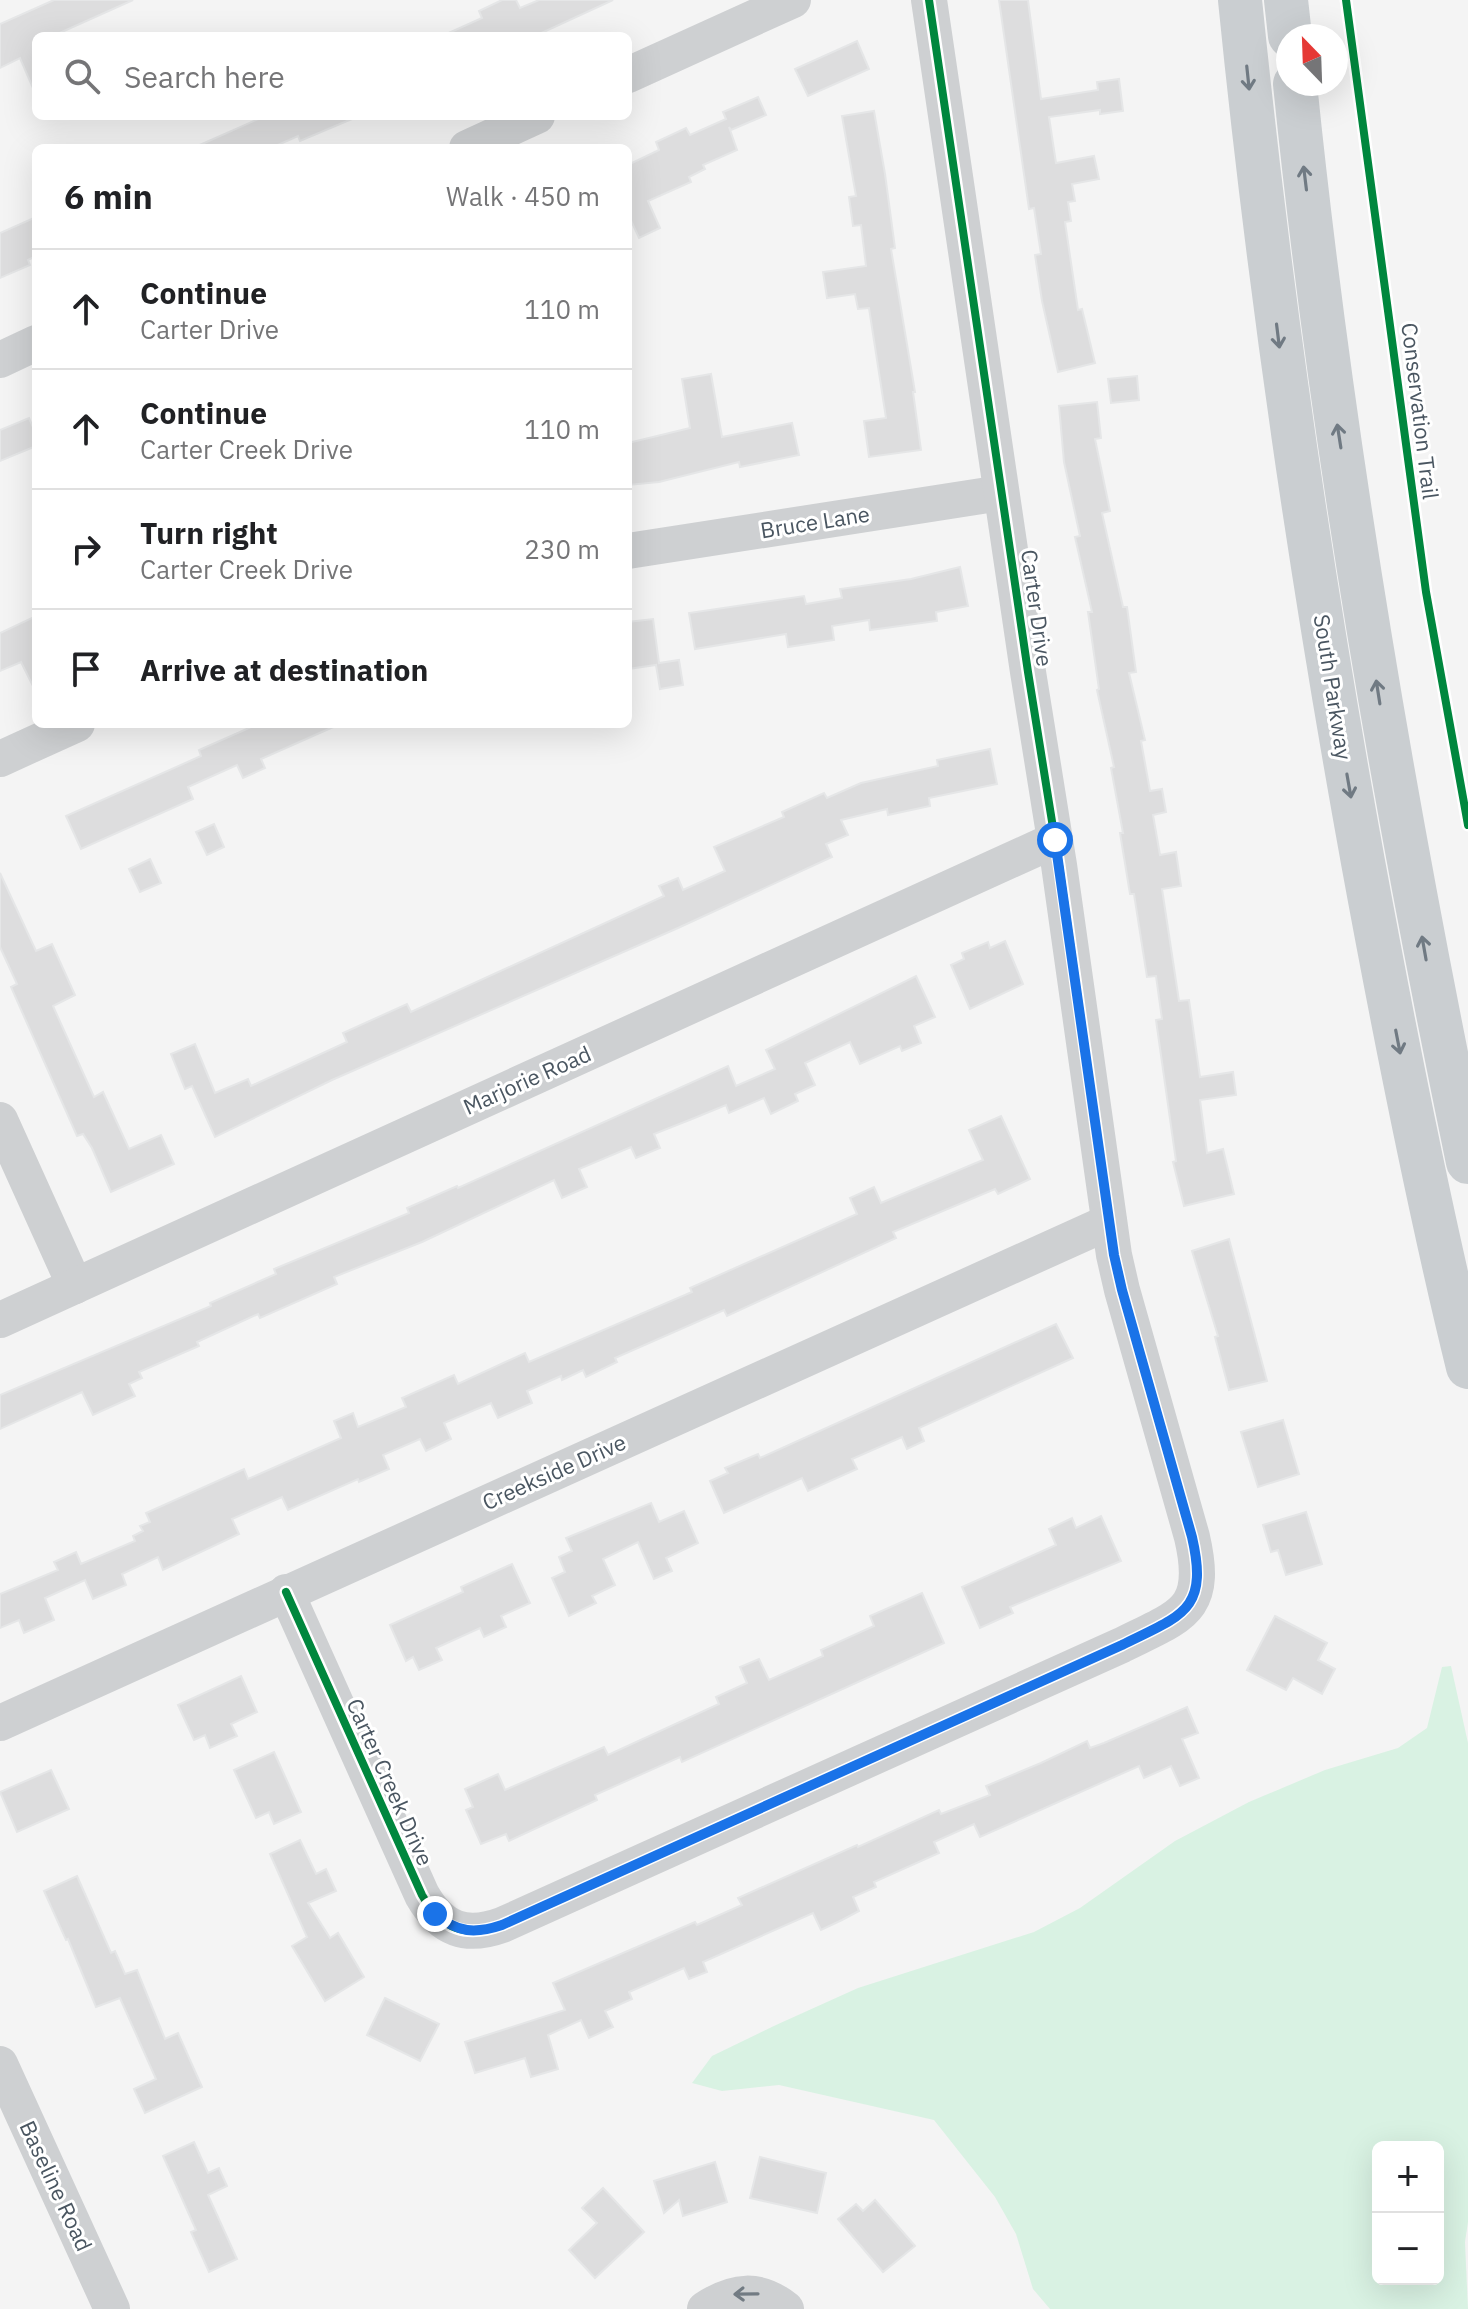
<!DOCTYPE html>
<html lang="en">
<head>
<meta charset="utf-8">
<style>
	:root { --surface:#fff; --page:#f6f6f6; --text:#202124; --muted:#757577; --line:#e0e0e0 }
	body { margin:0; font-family:"IBM Plex Sans",sans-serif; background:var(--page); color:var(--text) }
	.controls { position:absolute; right:24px; bottom:24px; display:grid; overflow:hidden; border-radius:12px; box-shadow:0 8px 32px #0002 }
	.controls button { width:72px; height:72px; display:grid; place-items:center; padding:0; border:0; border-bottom:2px solid var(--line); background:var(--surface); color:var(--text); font:40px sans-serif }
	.compass { position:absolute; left:1276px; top:24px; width:72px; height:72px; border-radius:50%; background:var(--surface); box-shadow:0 8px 32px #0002; rotate:337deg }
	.stop { position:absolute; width:24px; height:24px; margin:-18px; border:6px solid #1a73e8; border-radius:50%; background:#fff }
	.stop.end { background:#1a73e8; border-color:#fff; box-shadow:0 2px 8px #0008 }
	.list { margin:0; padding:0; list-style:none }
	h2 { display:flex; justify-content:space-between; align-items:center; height:104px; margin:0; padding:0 32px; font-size:34px }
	h2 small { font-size:26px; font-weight:400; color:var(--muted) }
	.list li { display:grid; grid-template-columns:52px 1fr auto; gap:24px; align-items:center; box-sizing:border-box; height:120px; padding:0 32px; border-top:2px solid var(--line) }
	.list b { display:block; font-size:30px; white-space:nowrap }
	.list p { margin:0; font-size:26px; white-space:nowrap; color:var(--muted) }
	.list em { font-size:26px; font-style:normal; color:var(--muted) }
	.icon { flex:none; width:44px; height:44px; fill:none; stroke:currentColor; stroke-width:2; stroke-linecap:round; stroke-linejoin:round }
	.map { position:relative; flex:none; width:1468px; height:2309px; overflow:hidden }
	.search { position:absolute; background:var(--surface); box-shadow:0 8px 32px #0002; left:32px; top:32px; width:600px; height:88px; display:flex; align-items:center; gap:20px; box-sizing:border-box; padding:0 28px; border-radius:12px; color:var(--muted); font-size:30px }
	.panel { position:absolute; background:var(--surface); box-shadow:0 8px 32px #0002; left:32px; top:144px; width:600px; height:584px; border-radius:12px }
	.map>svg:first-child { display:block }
	.green { fill:#d9f2e3; fill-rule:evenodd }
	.building { fill:#ddddde; stroke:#e5e6e7; stroke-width:2 }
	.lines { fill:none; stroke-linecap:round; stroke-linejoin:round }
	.minor { stroke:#ced0d2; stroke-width:36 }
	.major { stroke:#caced1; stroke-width:44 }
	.cycleway-casing { stroke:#fff; stroke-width:13 }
	.cycleway { stroke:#00873e; stroke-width:8 }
	.oneway { stroke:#707a83 }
	.oneway2 { stroke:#727b83 }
	.route { stroke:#1a73e8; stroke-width:10 }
	.labels { text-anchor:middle; stroke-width:6; stroke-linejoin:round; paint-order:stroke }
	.street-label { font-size:22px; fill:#4a5661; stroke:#fff }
</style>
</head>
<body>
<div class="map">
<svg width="1468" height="2309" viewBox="0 0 1468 2309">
	<rect width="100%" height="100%" fill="#f4f4f4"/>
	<!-- green -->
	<path class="green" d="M1451,1666L1468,1743V2222L1465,2242L1468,2309H1050L1033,2289L1016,2234L995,2197L934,2120L779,2085L722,2091L692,2083L712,2056L776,2025L858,1988L1034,1932L1080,1908L1175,1841L1249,1802L1325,1770L1398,1748L1427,1728L1442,1667ZM1378,2147H1438V2279H1378Z"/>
	<!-- building -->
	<g class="building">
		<polygon points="54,0 133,0 53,36 36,36 36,95 20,58 0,68 0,24"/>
		<polygon points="502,0 516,0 520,8 539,0 613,0 535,36 442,36 482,18 479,11"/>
		<polygon points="999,0 1028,0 1041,99 1098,90 1097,82 1119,79 1123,111 1100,114 1100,110 1049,117 1056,163 1094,156 1099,179 1072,184 1075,201 1068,202 1071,221 1065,222 1078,310 1082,309 1095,363 1058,372 1042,301 1035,255 1041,254 1034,208 1029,209"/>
		<polygon points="857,41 869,69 808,96 795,69"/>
		<polygon points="758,97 766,115 731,130 729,127 737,150 703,165 705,169 689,177 691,182 648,201 660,228 639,238 628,214 628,160 630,164 659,150 656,142 686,128 690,135 726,119 723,112"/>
		<polygon points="874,111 885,174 895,248 891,249 915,392 913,392 921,450 869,457 864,421 886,418 869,308 858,309 855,294 827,298 823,272 866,266 861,225 853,226 849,197 856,196 842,116"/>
		<polygon points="265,116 359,116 300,141 298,136 271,148 193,148"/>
		<polygon points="36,217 36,256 28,260 30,265 0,278 0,233"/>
		<polygon points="711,374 722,437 792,423 799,455 740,467 739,462 659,482 628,485 628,443 690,428 682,379"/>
		<polygon points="1137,376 1139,400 1111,403 1108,379"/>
		<polygon points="1097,402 1101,438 1095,439 1110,511 1102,513 1123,607 1127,607 1136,672 1129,673 1145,740 1141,741 1150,791 1162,789 1166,812 1153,815 1160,855 1176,852 1181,886 1162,889 1179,1001 1189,1000 1200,1077 1233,1072 1236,1095 1200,1100 1207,1153 1223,1149 1234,1194 1184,1206 1173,1162 1176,1161 1156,1020 1162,1019 1156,976 1147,977 1134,894 1130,894 1120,833 1123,833 1111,768 1114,767 1097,690 1099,689 1088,612 1092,612 1075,537 1080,536 1064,462 1059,406"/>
		<polygon points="29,418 36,434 36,446 0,461 0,430"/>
		<polygon points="960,567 968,606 936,612 937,621 870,630 869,620 832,626 834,640 788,647 786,634 695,649 689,613 804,596 806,604 842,598 840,589 911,579"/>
		<polygon points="36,616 36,692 21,662 0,671 0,633"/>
		<polygon points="653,619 659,663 679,660 683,685 660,689 656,665 628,669 628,622"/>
		<polygon points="258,724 340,724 261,759 265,768 243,778 237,765 188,787 193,799 81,849 66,816 201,756 199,750"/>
		<polygon points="990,749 997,784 929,798 930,806 888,815 887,809 841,820 848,835 826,844 832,857 678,928 332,1080 215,1137 192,1086 185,1089 171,1054 195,1044 215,1093 248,1079 251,1086 347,1042 343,1033 407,1004 411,1012 664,896 659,886 678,878 683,890 725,871 714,847 784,817 782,812 824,793 827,798 861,783 938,766 937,760"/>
		<polygon points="214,824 224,847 207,855 196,832"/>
		<polygon points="150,859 161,883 140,892 129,869"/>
		<polygon points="0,873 36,951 52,944 75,995 53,1006 94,1097 103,1092 129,1149 161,1135 174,1164 111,1192 92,1148 83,1134 77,1136 11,987 17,984 0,947"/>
		<polygon points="1005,941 1023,984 970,1009 951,965 964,959 962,953 988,942 990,948"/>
		<polygon points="916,976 935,1017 914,1026 921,1043 902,1051 900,1046 860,1064 850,1042 805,1063 815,1085 795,1094 798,1101 771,1114 764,1098 729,1113 726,1105 692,1119 654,1134 660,1148 636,1158 631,1147 579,1169 587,1187 562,1198 554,1180 422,1242 334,1277 337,1284 260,1318 258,1314 197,1342 199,1346 139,1372 142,1378 129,1384 135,1396 93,1415 82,1392 0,1429 0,1395 211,1306 210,1303 276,1274 274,1269 409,1213 407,1208 457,1186 458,1188 728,1066 736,1086 775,1069 766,1050"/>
		<polygon points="1001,1116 1030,1179 998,1194 995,1189 893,1232 896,1238 727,1316 724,1310 615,1358 617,1362 586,1377 583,1370 562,1380 561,1376 527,1391 532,1403 498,1418 491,1403 444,1423 451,1439 426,1451 420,1439 383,1455 389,1469 359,1482 358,1479 288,1510 282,1497 232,1519 239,1534 163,1570 158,1557 122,1574 126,1585 93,1599 85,1580 45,1598 54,1620 24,1633 19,1620 0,1628 0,1594 58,1570 54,1562 76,1552 81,1564 135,1541 133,1536 143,1531 140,1526 150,1522 146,1513 244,1469 248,1479 341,1438 334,1421 353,1413 358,1427 406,1407 402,1398 454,1375 458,1384 525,1353 529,1362 692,1292 690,1288 857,1214 850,1198 874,1187 881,1203 983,1160 969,1130"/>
		<polygon points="1229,1239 1267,1381 1229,1390 1215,1337 1218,1336 1192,1251"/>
		<polygon points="1056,1324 1073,1358 919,1428 924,1441 907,1449 902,1437 852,1459 857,1469 808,1491 802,1478 724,1513 710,1481 728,1473 725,1468 758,1454 760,1458"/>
		<polygon points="1283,1420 1299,1474 1258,1487 1241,1432"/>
		<polygon points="651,1503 659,1522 684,1511 698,1543 666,1558 672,1571 654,1579 638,1542 603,1559 615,1585 592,1596 596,1603 569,1616 552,1578 565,1572 559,1557 572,1551 566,1538"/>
		<polygon points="1306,1512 1322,1564 1286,1575 1278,1550 1271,1552 1263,1525"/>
		<polygon points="1101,1516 1121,1561 1010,1607 1013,1613 980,1628 962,1587 1056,1545 1049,1529 1072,1518 1076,1528"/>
		<polygon points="512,1564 530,1603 501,1616 506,1627 484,1637 480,1628 436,1648 442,1660 419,1670 413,1657 406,1661 390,1625 463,1592 461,1587"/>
		<polygon points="922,1593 944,1643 682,1762 680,1757 595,1795 597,1800 509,1841 506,1834 481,1844 466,1810 473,1807 465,1789 498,1774 505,1790 604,1747 608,1755 719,1704 716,1697 747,1683 740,1667 759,1659 769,1680 823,1656 821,1650 874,1626 870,1616"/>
		<polygon points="1275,1616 1327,1643 1318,1660 1335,1669 1322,1694 1293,1678 1286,1690 1247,1670"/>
		<polygon points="241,1676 257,1712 231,1724 237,1736 210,1748 205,1735 194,1740 178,1705"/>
		<polygon points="1187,1707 1198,1733 1182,1739 1199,1778 1180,1786 1171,1766 1144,1778 1139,1766 980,1837 974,1824 934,1842 939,1853 874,1882 876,1887 853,1897 859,1911 842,1920 821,1930 813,1913 703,1962 707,1972 689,1979 684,1968 629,1992 632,1999 605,2011 613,2027 589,2038 581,2020 548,2035 558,2069 531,2077 525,2058 475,2073 465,2042 565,2010 553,1983 695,1922 697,1925 742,1905 738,1898 857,1845 858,1847 939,1810 941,1814 990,1795 986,1786 1041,1763 1087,1741 1090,1748 1104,1743"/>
		<polygon points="274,1752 301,1812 274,1824 269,1812 256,1818 234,1770"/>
		<polygon points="51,1770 69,1809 17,1832 0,1792"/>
		<polygon points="300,1840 316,1874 326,1869 336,1891 308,1903 330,1938 338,1933 364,1977 325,2001 292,1946 307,1937 270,1854"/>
		<polygon points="77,1876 111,1953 115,1951 125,1974 137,1970 165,2039 178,2033 202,2087 145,2113 134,2089 156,2079 120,1998 96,2007 68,1939 66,1940 44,1891"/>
		<polygon points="385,1998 439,2024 420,2061 367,2035"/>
		<polygon points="194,2142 208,2173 219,2168 227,2186 208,2195 237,2259 209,2272 191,2232 196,2230 163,2156"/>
		<polygon points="760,2157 826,2173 817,2213 750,2198"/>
		<polygon points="715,2162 727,2202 683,2216 679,2200 664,2213 654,2181"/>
		<polygon points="603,2188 644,2232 595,2278 569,2250 597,2223 582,2208"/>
		<polygon points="875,2200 915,2246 883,2272 838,2219 856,2204 863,2211"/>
	</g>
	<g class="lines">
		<!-- minor -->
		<g class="minor">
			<polyline points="628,75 793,0"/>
			<polyline points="467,148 537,116"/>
			<polyline points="0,360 36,343"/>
			<polyline points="628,551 1001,493"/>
			<polyline points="0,759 77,724"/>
			<polyline points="0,1120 75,1286"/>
			<polyline points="0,1320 1055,840"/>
			<path d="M286,1592L422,1895C442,1930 466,1938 502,1925L1122,1645C1182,1615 1209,1611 1192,1537L1122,1290L1114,1255L1059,865L1028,672L929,0"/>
			<polyline points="0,1723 1109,1222"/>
			<polyline points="0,2064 112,2309"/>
			<path d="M705,2309C734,2290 759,2287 786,2309"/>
		</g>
		<!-- major -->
		<g class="major">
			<path d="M1240,0C1269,289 1311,576 1363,862C1394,1031 1427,1200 1468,1367"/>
			<polyline points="1286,0 1290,36"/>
			<path d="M1295,84C1332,446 1394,805 1468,1162"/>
		</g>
		<defs>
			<g id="cycleway">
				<polyline points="1346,0 1426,592 1468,825"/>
				<path d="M286,1592L422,1895C442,1930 466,1938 502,1925L1122,1645C1182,1615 1209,1611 1192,1537L1122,1290L1114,1255L1059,865L1028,672L929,0"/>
			</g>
		</defs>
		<!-- cycleway casing -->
		<use href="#cycleway" class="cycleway-casing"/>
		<!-- cycleway -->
		<use href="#cycleway" class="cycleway"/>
	</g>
	<!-- one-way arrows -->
	<defs><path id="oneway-shaft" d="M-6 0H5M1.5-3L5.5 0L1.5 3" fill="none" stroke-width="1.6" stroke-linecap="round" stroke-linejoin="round" transform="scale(2)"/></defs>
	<g class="oneway">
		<use href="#oneway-shaft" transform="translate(1248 78) rotate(84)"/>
		<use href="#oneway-shaft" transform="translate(1305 178) rotate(-97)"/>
		<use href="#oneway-shaft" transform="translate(1278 336) rotate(83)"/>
		<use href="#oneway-shaft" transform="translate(1339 436) rotate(-99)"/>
		<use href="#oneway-shaft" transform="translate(1378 692) rotate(-99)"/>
		<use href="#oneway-shaft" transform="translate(1349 786) rotate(80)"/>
		<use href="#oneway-shaft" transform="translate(1424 948) rotate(-100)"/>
		<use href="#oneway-shaft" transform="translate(1398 1042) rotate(79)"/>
	</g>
	<use class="oneway2" href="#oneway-shaft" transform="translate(746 2294) rotate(179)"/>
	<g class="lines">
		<!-- route -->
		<path class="route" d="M435,1914C458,1933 475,1934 502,1925L1122,1645C1182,1615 1209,1611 1192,1537L1122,1290L1114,1255L1055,840"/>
	</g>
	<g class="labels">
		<!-- street labels -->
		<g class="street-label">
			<text transform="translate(1420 411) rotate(83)" y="8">Conservation Trail</text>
			<text transform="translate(815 522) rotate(-9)" y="8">Bruce Lane</text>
			<text transform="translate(1037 608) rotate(82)" y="8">Carter Drive</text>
			<text transform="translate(1333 687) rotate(81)" y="8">South Parkway</text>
			<text transform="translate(527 1080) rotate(-24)" y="8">Marjorie Road</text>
			<text transform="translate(554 1472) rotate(-24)" y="8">Creekside Drive</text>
			<text transform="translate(390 1782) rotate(66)" y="8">Carter Creek Drive</text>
			<text transform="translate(56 2186) rotate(65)" y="8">Baseline Road</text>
		</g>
	</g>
</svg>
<div class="controls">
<button>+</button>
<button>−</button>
</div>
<svg class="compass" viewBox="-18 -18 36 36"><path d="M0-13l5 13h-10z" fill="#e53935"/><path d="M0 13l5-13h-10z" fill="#757577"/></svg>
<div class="stop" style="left:1055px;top:840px"></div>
<div class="stop end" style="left:435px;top:1914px"></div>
<div class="search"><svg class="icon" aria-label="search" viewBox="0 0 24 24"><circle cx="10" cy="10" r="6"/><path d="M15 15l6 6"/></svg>Search here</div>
<section class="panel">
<h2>6 min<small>Walk · 450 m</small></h2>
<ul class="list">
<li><svg class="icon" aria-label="ahead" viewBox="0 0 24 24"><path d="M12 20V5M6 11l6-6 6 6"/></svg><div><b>Continue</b><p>Carter Drive</p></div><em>110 m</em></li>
<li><svg class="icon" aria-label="ahead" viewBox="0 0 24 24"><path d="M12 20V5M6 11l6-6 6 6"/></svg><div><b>Continue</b><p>Carter Creek Drive</p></div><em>110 m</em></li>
<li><svg class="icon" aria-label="right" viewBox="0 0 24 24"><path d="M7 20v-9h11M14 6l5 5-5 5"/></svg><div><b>Turn right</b><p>Carter Creek Drive</p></div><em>230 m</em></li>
<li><svg class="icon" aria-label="arrive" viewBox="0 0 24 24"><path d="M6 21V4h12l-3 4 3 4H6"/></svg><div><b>Arrive at destination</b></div></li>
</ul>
</section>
</div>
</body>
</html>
